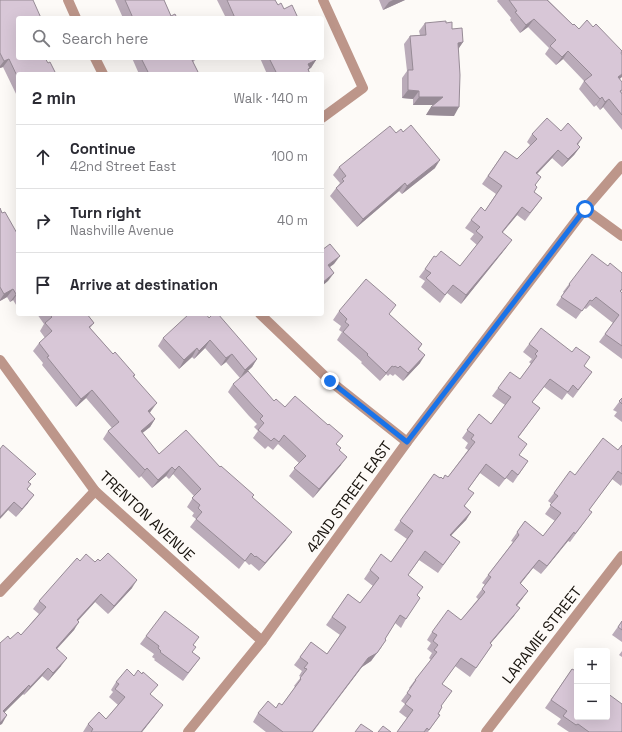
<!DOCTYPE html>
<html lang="en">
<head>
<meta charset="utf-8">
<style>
	:root { --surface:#fff; --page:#f2f2f3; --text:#2b2b33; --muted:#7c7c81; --line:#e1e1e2 }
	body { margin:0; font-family:"Space Grotesk",sans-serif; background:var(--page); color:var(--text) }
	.controls { position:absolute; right:12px; bottom:12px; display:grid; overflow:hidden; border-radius:4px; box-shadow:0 4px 16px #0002 }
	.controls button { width:36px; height:36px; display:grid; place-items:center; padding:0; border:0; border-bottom:1px solid var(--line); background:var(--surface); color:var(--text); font:20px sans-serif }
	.stop { position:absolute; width:12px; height:12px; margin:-9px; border:3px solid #1a73e8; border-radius:50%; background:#fff }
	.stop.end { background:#1a73e8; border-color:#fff; box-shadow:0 1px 4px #0008 }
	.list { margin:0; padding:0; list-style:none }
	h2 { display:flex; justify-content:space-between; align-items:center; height:52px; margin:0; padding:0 16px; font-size:17px }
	h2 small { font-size:13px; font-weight:400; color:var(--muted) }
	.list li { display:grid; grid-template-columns:26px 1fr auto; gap:12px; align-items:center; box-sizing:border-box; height:64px; padding:0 16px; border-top:1px solid var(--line) }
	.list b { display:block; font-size:15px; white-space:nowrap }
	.list p { margin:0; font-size:13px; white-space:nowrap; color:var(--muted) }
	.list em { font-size:13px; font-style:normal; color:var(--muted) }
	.icon { flex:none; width:22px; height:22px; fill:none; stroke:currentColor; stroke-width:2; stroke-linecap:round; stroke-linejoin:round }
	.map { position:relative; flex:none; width:622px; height:732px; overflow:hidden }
	.search { position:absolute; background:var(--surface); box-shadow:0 4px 16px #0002; left:16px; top:16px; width:308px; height:44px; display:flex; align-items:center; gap:10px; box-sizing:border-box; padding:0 14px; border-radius:4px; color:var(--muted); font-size:15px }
	.panel { position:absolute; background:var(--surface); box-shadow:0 4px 16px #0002; left:16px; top:72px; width:308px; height:244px; border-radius:4px }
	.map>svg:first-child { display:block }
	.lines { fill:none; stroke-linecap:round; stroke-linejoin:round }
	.minor { stroke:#bd968a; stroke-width:10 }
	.wall { fill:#baabb9 }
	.shaded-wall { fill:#978b96 }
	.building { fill:#d8c7d7; stroke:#978b96 }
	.route { stroke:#1a73e8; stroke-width:5 }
	.labels { text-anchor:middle; stroke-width:3; stroke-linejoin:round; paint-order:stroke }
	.street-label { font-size:15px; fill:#18130d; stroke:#fdfaf7 }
</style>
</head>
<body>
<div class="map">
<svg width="622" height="732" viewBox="0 0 622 732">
	<rect width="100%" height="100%" fill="#fdfaf7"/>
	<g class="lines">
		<!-- minor -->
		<g class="minor">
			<polyline points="68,0 76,18"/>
			<polyline points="95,58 103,74"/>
			<polyline points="322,118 363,88 323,0"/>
			<polyline points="585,209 622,236"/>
			<polyline points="260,314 330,381 407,442"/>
			<polyline points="0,360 95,491 262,641"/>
			<polyline points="0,592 95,491"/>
			<polyline points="188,732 262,641 407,442 585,209 622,166"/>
			<polyline points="486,732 622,556"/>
		</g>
	</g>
	<!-- wall -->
	<g class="wall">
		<polygon points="0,0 18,74 18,98 3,67 0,68"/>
		<polygon points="115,0 164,0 171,16 177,18 123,18"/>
		<polygon points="217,0 275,0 278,5 298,18 226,18"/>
		<polygon points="379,0 405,0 383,10"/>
		<polygon points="498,0 548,0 573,25 579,29 593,27 622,52 621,54 620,79 622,94 622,130 603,107 600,110 596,105 594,107 579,89 584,81 563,59 556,65 545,54 549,48 528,27 520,33 510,20 511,18 497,1"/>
		<polygon points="425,23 446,23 452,29 463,42 458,49 454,116 426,115 431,107 434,105 413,105 413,99 402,98 402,78 407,71 404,44 410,36 420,35 419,31"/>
		<polygon points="132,58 196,58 196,59 193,62 199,74 139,74"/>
		<polygon points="260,58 316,58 316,60 308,71 310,74 267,74"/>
		<polygon points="561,131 582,138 578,145 580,147 574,155 562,167 552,158 537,174 534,192 542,198 525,221 517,215 503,232 506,248 461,304 447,293 440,303 421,287 425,281 419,277 425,269 436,257 460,266 477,245 470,239 474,234 465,228 471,220 485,211 496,194 482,184 505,151 517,159 530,145 527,142 532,134"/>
		<polygon points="396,133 435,168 402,194 399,191 357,227 330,196 340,183 333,175 339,167"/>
		<polygon points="0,208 2,213 18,235 18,308 13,300 10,302 7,297 0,301"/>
		<polygon points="608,266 622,273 622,290 621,292 622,293 622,359 599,342 613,323 590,305 586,309 584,308 576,319 556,305 564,293 563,292 569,284"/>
		<polygon points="339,311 389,314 422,344 419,349 420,363 403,381 395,374 393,376 390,374 388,376 386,374 380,381 361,363 362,362 337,340 342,332 339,330 341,326 333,320"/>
		<polygon points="37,314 87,314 94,323 90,328 113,354 135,375 134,377 151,411 150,413 155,419 150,427 142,433 159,454 220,467 252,498 286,540 259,571 251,564 249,565 245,561 239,569 190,527 196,519 192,516 194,513 187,507 194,496 173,474 169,479 166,476 152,488 141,476 139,478 103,439 108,431 112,428 86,398 76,407 42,365 43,363 33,351 39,343 45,338 40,331 44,324"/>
		<polygon points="201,315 209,318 257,359 252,367 240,378 226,362 221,366 205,348 194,359 192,357 179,369 158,346 163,338"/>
		<polygon points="529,344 584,366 592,372 573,398 567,393 562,400 544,387 532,402 540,408 518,438 519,455 528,461 513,483 506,478 499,487 480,473 468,489 465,506 471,512 466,520 451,535 460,542 438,573 419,560 408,575 417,595 406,619 401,628 395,623 385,639 381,648 371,661 362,667 313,732 266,732 253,722 258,713 276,708 282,705 295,687 294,686 301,677 299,676 302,671 294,665 311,642 327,654 340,635 326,625 348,594 360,603 373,586 364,579 370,570 391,562 407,539 394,530 434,474 440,478 443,479 448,477 468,450 465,448 468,443 462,438 479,414 491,424 505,405 492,396 498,388 520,379 531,364 529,362 532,359 523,352"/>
		<polygon points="233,384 274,401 285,407 337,444 340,451 341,465 313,498 289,476 299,463 278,444 273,450 268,446 265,449 253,438 258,431 254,427 257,424 249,416 228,392"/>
		<polygon points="622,398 622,422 614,416 617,412 613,410"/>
		<polygon points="622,445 622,484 621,486 612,479 589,510 586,520 570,542 568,541 541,574 533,568 520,584 528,591 517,606 514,616 490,644 492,645 470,677 455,666 442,684 441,706 438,714 440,715 428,732 397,732 407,718 399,712 405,704 401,701 410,689 409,688 415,680 431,660 429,658 432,653 427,649 431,643 427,640 432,632 461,620 478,599 476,597 485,585 482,583 513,542 511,541 525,521 543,536 555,521 545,514 552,504 548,501 554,493 575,475 618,450"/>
		<polygon points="29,483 31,484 27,489 28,503 16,517 8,510 0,519"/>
		<polygon points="80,561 95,562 132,588 108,614 95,602 78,621 74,630 57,649 61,666 48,681 42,676 24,695 23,694 4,712 7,715 0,725 0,643 21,635 39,614 33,609 39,601"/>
		<polygon points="622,621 622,642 612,635"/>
		<polygon points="146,636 193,645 192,652 200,658 183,681 154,660 155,659 152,657 154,654 140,644"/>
		<polygon points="622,651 622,657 619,655"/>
		<polygon points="572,669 577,717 622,732 569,732 557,724 561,719 545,708"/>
		<polygon points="116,682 151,695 157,713 142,732 83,732 88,724 106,719 118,705 109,697 113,692 111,690"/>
	</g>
	<!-- shaded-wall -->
	<g class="shaded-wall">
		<polygon points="393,0 405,0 383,10 389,2"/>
		<polygon points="534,19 528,27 520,33 526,25"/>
		<polygon points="463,42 457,51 458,43"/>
		<polygon points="568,51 563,59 556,65 562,57"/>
		<polygon points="9,59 3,67 0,68 0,66 4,61"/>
		<polygon points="316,60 311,68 302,72 308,64"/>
		<polygon points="622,74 622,77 612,86 618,77"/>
		<polygon points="408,90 419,91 413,99 402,98"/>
		<polygon points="419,97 443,97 438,105 413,105"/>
		<polygon points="602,97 596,105 594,107 600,99"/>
		<polygon points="609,99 603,107 600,110 605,102"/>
		<polygon points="431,107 459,107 454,116 426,115"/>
		<polygon points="580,147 574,155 562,167 568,159"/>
		<polygon points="558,150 552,158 530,181 536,173"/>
		<polygon points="440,160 435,168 402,194 407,186"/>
		<polygon points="405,183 399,191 357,227 363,219"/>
		<polygon points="522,207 517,215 496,240 502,232"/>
		<polygon points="512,240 506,248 461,304 466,295"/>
		<polygon points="340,256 334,264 322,273 328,265"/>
		<polygon points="334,273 328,281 322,286 322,283"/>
		<polygon points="13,289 7,297 0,301 0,300 4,294"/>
		<polygon points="18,293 13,300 10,302 16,294"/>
		<polygon points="210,340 205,348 194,359 199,351"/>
		<polygon points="197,348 192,357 179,369 184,360"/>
		<polygon points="232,354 226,362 221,366 226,358"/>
		<polygon points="425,355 420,363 403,381 408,373"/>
		<polygon points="257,359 252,367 240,378 245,370"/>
		<polygon points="392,366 386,374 380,381 386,373"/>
		<polygon points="92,390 86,398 76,407 81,399"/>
		<polygon points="157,403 151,411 142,419 148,411"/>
		<polygon points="155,419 150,427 135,439 141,431"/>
		<polygon points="347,457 341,465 313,498 319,489"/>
		<polygon points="179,466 173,474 169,479 175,470"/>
		<polygon points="172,467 166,476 152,488 158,480"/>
		<polygon points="147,468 141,476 139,478 145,470"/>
		<polygon points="34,495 28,503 16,517 22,509"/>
		<polygon points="14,502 8,510 0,519 0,517"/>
		<polygon points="471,512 466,520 444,543 450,535"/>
		<polygon points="292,532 286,540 259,571 265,563"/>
		<polygon points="574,532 568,541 541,574 547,566"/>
		<polygon points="539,560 533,568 514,592 520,583"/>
		<polygon points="137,580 132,588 108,614 114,606"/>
		<polygon points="528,591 522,599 510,613 516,605"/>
		<polygon points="101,594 95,602 71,628 77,620"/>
		<polygon points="520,608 514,616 484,651 490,643"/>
		<polygon points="79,622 74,630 50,656 56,648"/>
		<polygon points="386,640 371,661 362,667 312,732 368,658"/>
		<polygon points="67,658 61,666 48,681 53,673"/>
		<polygon points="48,668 42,676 24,695 30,687"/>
		<polygon points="29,685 23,694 0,717 3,711"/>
		<polygon points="163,705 157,713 142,732 141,732"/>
		<polygon points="7,715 2,724 0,725 0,723"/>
	</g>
	<!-- building -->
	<g class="building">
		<polygon points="0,0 33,0 41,18 18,18 18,58 45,58 48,63 50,62 56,74 18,74 18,78 9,59 4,61 0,53"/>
		<polygon points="125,0 164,0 171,16 175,14 177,18 133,18"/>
		<polygon points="227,0 275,0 278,5 281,3 284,9 292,5 298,18 235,18"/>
		<polygon points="509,0 547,0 573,25 574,24 579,29 587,20 593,27 596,24 622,51 621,53 622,55 622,74 618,77 622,82 622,90 620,91 622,94 622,115 609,99 605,102 602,97 600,99 584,81 592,75 568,51 562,57 550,46 556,40 534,19 526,25 515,12 517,11"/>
		<polygon points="446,21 446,23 452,22 452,29 462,28 463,42 458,43 460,75 459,107 431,107 443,97 419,97 419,91 408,90 408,70 413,70 410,36 426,35 425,23"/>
		<polygon points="141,58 196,58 196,59 192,60 199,74 149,74"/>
		<polygon points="269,58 316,58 316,60 308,64 310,68 308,69 310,74 277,74"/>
		<polygon points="547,118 561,131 568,123 582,138 577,144 580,147 568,159 558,150 536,173 541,177 535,185 537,187 534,192 542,198 530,213 522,207 502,232 512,240 466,295 453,285 445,295 426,278 431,273 425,269 434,256 436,257 441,251 460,266 483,237 476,231 480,227 471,220 481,207 485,211 502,186 488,176 505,151 517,159 537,139 532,134"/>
		<polygon points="411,125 440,160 407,186 405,183 363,219 336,188 344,181 342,179 346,176 339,167 390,126 396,133 401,129 403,132"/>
		<polygon points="0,208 2,213 5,212 18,235 18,293 16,294 13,289 4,294 0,287"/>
		<polygon points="330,244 340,256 328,265 334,273 322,283 322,250"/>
		<polygon points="592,254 608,266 610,263 622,273 622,289 620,291 622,293 622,346 605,334 619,315 596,297 592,301 590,300 582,311 561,297 570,285 569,284"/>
		<polygon points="366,279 396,305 389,314 422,344 418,349 425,355 408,373 400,366 398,368 395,366 394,367 392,366 386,373 367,355 368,354 343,332 349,325 345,322 347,319 339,311"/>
		<polygon points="49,314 87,314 94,323 89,327 113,354 115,352 135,375 133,376 157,403 148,411 155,419 141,431 159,454 186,430 220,467 221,466 254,495 252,497 292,532 265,563 256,556 255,557 251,553 245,561 196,519 202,512 198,508 200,505 192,498 201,489 179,466 175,470 172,467 158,480 147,468 145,470 108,431 119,422 92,390 81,399 47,357 49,356 39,343 52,331 45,323 52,317"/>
		<polygon points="189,314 200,314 201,315 203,314 206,314 209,318 213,314 218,314 257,359 245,370 232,354 226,358 210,340 199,351 197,348 184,360 163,338"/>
		<polygon points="541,328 572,352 576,347 590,357 584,366 592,372 578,390 573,385 568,392 550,379 532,402 540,408 518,437 527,444 519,455 528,461 518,475 512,470 505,479 486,464 468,489 474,493 464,506 471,512 450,535 460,542 443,565 425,551 408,575 423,587 417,595 420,598 406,619 400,615 385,639 386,640 377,653 368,658 312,732 283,732 258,713 268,701 276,708 279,703 282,705 301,679 300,678 307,669 304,668 308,663 300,657 311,642 327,654 346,627 332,617 348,594 360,603 379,578 370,570 381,554 391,562 413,531 400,521 434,474 440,478 441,477 443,479 445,475 448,477 475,442 471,439 474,435 467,430 479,414 491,424 511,397 498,388 510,372 520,379 537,356 535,354 538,351 529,344"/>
		<polygon points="248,371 274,401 276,399 285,407 295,396 328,425 329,424 343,436 336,444 341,448 339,450 347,457 319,489 294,468 306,456 284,435 279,442 274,438 271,441 258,430 264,423 260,419 263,416 255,408 233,384"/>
		<polygon points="622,398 622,404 619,401"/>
		<polygon points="603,438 618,450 622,445 622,474 618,471 589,510 592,512 575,534 574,532 547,566 539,560 520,583 528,591 516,605 520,608 490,643 492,645 476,668 461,658 442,684 452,691 441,706 442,707 438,714 440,715 429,730 427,728 424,732 397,732 413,710 405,704 411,696 407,693 416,680 415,680 437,652 434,650 438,645 433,641 437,635 432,632 448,610 461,620 485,592 482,589 491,577 488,575 519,535 517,532 525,521 543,536 561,513 550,505 558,496 554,493 570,471 575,475"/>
		<polygon points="3,445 36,474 28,482 31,484 27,489 34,495 22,509 14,502 0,517 0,449"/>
		<polygon points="108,553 137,580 114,606 101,594 77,620 79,622 56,648 67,658 53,673 48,668 30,687 29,685 3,711 7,715 0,723 0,643 8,636 10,639 18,632 21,635 46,607 39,601 77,558 80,561 86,554 95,562 98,559 100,561"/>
		<polygon points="165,611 199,637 193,645 196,647 192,652 200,658 188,673 160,652 161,651 158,648 159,646 146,636"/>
		<polygon points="622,621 622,630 618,627"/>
		<polygon points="127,669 134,676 138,670 142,674 143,672 158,685 150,694 163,705 141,732 91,732 93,729 88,724 99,712 106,719 125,697 115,689 119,684 116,682"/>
		<polygon points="572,669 576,671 577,670 577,717 607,717 607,693 622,704 622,732 589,732 578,724 576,725 563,716 567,711 551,700"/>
		<polygon points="361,724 373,732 355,732"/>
		<polygon points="383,726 391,732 378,732"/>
	</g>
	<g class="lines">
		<!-- route -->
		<polyline class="route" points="330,381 407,442 585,209"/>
	</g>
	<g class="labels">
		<!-- street labels -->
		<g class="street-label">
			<text transform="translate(349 497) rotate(-54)" y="5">42ND STREET EAST</text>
			<text transform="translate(147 516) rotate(43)" y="5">TRENTON AVENUE</text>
			<text transform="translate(542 635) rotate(-52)" y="5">LARAMIE STREET</text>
		</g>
	</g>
</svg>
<div class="controls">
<button>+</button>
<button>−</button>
</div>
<div class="stop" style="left:585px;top:209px"></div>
<div class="stop end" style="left:330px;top:381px"></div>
<div class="search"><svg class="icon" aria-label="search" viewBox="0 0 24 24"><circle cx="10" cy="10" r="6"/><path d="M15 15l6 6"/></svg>Search here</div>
<section class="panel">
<h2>2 min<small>Walk · 140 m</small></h2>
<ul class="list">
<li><svg class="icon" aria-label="ahead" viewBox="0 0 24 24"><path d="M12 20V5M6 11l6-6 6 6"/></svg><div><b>Continue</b><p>42nd Street East</p></div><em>100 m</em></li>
<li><svg class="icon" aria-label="right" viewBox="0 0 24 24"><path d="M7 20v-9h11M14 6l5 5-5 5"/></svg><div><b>Turn right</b><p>Nashville Avenue</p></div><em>40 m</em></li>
<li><svg class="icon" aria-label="arrive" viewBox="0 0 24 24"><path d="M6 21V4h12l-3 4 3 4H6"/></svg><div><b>Arrive at destination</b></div></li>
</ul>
</section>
</div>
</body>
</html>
